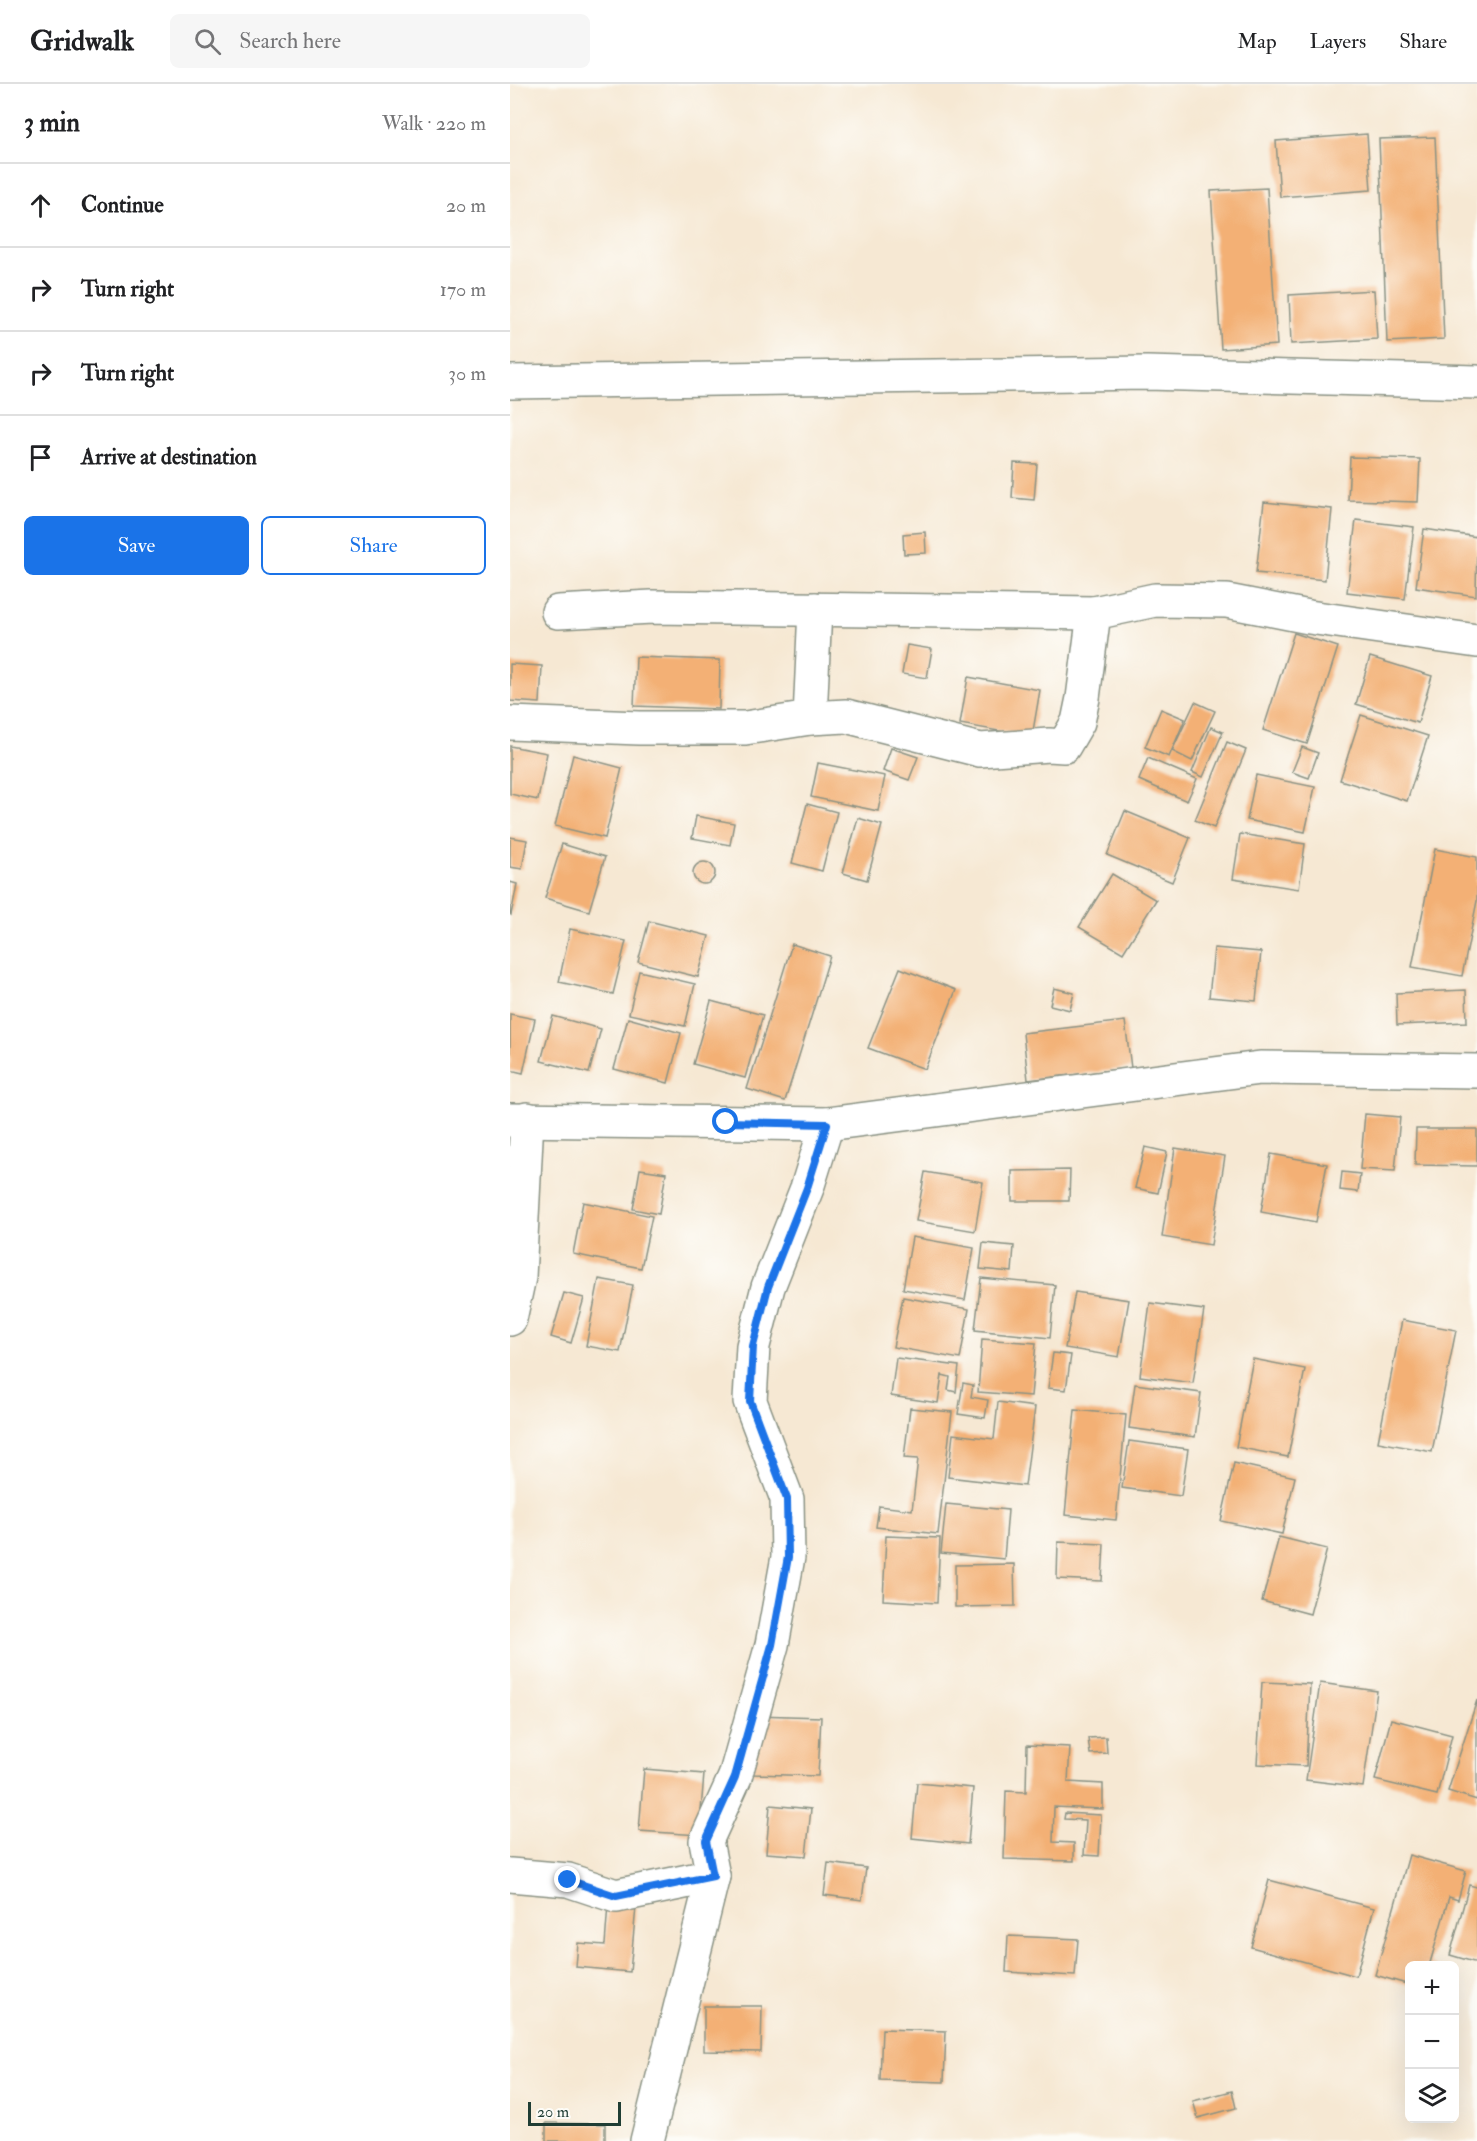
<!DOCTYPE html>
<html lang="en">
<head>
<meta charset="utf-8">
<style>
	:root { --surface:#fff; --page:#f6f6f6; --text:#202124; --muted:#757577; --line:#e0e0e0; --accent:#1a73e8 }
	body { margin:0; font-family:"IM FELL Double Pica",serif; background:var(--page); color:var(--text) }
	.controls { position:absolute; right:18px; bottom:18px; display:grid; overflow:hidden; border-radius:9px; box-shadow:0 6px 24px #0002 }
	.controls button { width:54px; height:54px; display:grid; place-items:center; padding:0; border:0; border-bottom:2px solid var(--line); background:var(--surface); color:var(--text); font:30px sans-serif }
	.scale { position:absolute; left:18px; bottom:15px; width:93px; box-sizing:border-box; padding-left:6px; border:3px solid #1f3d34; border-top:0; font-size:16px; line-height:21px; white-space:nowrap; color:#1f3d34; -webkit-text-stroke:4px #fdfcf7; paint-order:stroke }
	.stop { position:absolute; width:18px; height:18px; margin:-14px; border:4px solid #1a73e8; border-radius:50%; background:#fff }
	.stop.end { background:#1a73e8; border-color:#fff; box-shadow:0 2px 6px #0008 }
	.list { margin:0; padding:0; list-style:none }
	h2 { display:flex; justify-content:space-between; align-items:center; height:78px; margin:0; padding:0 24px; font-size:26px }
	h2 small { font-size:20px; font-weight:400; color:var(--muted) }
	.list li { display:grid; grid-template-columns:39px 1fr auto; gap:18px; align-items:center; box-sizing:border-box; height:84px; padding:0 24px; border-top:2px solid var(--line) }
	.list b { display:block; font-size:22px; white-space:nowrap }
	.list em { font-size:20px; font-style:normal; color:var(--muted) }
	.actions { display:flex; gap:12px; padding:18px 24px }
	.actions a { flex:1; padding:14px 0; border:2px solid var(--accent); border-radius:9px; text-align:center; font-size:21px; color:var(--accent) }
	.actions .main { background:var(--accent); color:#fff }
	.icon { flex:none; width:33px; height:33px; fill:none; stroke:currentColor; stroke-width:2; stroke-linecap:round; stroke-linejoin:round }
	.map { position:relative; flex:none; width:967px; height:2057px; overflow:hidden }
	header { display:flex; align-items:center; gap:36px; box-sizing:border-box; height:84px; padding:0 30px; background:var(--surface); border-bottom:2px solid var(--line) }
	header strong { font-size:28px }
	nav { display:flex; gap:33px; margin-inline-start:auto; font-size:21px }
	.search { width:420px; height:54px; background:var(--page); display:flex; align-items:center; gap:15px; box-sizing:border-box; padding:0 21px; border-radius:9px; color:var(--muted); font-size:22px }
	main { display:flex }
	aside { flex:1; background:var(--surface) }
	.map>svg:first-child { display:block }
	.building { fill:#f3b075 }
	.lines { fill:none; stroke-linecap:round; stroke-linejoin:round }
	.minor-casing { stroke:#8a9284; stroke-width:36 }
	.minor { stroke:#fff; stroke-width:33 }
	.route { stroke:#1a73e8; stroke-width:8 }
</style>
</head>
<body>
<header>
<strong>Gridwalk</strong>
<div class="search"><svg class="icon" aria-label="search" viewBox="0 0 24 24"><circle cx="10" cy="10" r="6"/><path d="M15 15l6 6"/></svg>Search here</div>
<nav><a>Map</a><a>Layers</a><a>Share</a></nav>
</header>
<main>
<aside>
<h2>3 min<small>Walk · 220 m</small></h2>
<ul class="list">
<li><svg class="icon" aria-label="ahead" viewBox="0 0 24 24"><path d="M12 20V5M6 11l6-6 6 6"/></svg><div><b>Continue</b></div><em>20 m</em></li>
<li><svg class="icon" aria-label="right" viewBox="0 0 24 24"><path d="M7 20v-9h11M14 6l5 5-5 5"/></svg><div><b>Turn right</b></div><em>170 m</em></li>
<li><svg class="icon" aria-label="right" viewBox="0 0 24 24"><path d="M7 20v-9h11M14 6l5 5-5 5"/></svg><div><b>Turn right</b></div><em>30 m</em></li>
<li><svg class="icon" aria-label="arrive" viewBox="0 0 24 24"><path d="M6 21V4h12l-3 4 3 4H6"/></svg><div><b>Arrive at destination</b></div></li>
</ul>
<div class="actions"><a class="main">Save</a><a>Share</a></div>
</aside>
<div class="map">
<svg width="967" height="2057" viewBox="0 0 967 2057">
	<rect width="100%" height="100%" fill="#fdfcf7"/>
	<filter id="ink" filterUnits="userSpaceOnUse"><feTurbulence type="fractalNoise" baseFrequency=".0167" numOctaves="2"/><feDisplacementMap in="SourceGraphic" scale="12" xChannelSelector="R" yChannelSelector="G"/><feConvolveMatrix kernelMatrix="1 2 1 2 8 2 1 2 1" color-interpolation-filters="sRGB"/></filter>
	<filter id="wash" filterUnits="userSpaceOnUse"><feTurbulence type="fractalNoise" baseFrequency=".008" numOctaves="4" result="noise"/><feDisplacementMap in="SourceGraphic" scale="24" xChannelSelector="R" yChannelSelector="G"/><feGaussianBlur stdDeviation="1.35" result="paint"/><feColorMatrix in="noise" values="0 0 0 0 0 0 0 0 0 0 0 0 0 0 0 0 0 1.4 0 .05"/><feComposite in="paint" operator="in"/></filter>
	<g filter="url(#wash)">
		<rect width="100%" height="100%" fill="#f6e8d3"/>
		<g id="blocks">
			<!-- building -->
			<g class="building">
				<polygon points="857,50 861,106 770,113 766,57"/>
				<polygon points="925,53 934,255 877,258 869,55"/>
				<polygon points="757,104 767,261 711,265 701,107"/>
				<polygon points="864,206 867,255 781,260 779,211"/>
				<polygon points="840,373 910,375 908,418 838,416"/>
				<polygon points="504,379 527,380 524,416 502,414"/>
				<polygon points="754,418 822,425 815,496 746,489"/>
				<polygon points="846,436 904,443 895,515 837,508"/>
				<polygon points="914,445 967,453 966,512 906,503"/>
				<polygon points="415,448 416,469 394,470 393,450"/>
				<polygon points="784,549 828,563 797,660 753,646"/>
				<polygon points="397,561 422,565 417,594 392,590"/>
				<polygon points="126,573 210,576 209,625 124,622"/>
				<polygon points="860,573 922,592 908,639 846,620"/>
				<polygon points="0,580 32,582 30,619 0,617"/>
				<polygon points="458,593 530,606 522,653 450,640"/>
				<polygon points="685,618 705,627 682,677 662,667"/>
				<polygon points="651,625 675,635 659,673 635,663"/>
				<polygon points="851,631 918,652 897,717 830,696"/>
				<polygon points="701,643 713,648 693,693 682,688"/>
				<polygon points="717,658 736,666 704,744 685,736"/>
				<polygon points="0,662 37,669 28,716 0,710"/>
				<polygon points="792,663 808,669 799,694 782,688"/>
				<polygon points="381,664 408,673 399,696 373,687"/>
				<polygon points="63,671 112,684 95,754 45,742"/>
				<polygon points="638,674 687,695 677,717 629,696"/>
				<polygon points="308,679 375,692 368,727 301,713"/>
				<polygon points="746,691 805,703 795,748 737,736"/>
				<polygon points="297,720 327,728 312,787 282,779"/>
				<polygon points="615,727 680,754 662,798 597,771"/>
				<polygon points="186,732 224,739 220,761 182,754"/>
				<polygon points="348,734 372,741 357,796 333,789"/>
				<polygon points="730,750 795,760 789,805 723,795"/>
				<polygon points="0,753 17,756 12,785 0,783"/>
				<polygon points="52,760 95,773 79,827 35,814"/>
				<polygon points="925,765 967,773 967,817 952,892 902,883"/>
				<circle cx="194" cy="789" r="11"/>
				<polygon points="602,790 646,816 613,869 569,843"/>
				<polygon points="0,798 7,800 1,831 0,830"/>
				<polygon points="139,837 199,852 188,893 128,878"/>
				<polygon points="60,845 116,857 103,910 49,898"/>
				<polygon points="282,860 320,872 275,1017 237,1005"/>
				<polygon points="704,864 751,868 746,917 699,913"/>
				<polygon points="390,884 446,906 415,985 358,964"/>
				<polygon points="129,887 185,900 175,942 119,930"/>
				<polygon points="544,904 564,909 560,926 540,921"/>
				<polygon points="956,906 957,938 887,941 886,909"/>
				<polygon points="201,917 253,931 235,994 183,980"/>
				<polygon points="0,930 25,935 13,989 0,986"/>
				<polygon points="43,932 91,945 79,989 31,977"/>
				<polygon points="118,934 171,949 158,999 104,985"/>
				<polygon points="615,937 621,984 518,996 513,949"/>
				<polygon points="855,1030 890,1033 885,1087 850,1085"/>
				<polygon points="906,1045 967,1045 967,1082 905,1081"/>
				<polygon points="635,1063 657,1068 648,1109 625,1104"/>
				<polygon points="665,1064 715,1072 701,1161 652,1153"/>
				<polygon points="761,1070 817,1080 806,1138 751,1128"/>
				<polygon points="130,1085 156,1089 149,1130 123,1125"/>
				<polygon points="560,1086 559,1117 502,1117 502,1087"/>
				<polygon points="415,1088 473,1098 465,1147 406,1137"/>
				<polygon points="832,1088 850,1090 848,1108 830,1106"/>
				<polygon points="73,1118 142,1132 131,1184 63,1170"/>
				<polygon points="402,1153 464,1164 455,1216 393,1205"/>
				<polygon points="473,1159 504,1162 502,1188 470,1185"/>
				<polygon points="471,1194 545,1201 540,1254 465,1246"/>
				<polygon points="89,1195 123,1201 110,1268 76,1262"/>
				<polygon points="565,1208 619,1216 609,1273 555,1264"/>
				<polygon points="54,1209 74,1214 61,1259 41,1253"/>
				<polygon points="393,1213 459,1225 450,1275 383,1263"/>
				<polygon points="640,1219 694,1226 683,1299 630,1292"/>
				<polygon points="892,1236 946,1246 922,1368 868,1358"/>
				<polygon points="472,1255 526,1259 521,1312 468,1308"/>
				<polygon points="543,1269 561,1271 556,1306 538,1304"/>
				<polygon points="386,1274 449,1282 446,1308 438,1306 440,1293 432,1291 428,1319 381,1312"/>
				<polygon points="743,1275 795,1285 778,1373 726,1363"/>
				<polygon points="453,1299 463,1301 461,1313 478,1316 475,1334 448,1330"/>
				<polygon points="625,1300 691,1309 685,1353 619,1344"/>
				<polygon points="488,1318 525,1323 515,1402 438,1393 443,1350 484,1355"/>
				<polygon points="400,1324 442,1328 428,1450 366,1443 369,1422 402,1426 408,1375 394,1374"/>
				<polygon points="565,1326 616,1331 606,1436 555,1431"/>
				<polygon points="619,1357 678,1365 671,1412 612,1404"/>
				<polygon points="724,1379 785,1393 772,1450 711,1437"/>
				<polygon points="436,1420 498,1426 494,1475 431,1469"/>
				<polygon points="376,1452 430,1454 427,1519 373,1516"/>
				<polygon points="769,1453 817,1465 800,1530 752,1517"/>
				<polygon points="548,1458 594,1460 592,1497 547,1495"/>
				<polygon points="504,1480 505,1522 445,1523 445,1481"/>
				<polygon points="752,1598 800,1600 796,1682 747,1680"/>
				<polygon points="810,1599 867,1607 853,1703 796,1696"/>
				<polygon points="967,1616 967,1716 938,1707"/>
				<polygon points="245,1631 311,1633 308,1692 242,1690"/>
				<polygon points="881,1635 942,1651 927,1711 865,1696"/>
				<polygon points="596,1653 597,1669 580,1670 578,1654"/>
				<polygon points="517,1661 560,1663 558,1698 593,1700 593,1725 544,1723 543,1758 564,1759 564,1777 494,1775 496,1707 516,1708"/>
				<polygon points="134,1685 194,1690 189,1751 129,1747"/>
				<polygon points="407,1699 463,1704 458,1760 402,1754"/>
				<polygon points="260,1721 301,1725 296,1772 256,1769"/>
				<polygon points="555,1729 591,1731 589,1772 574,1771 576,1736 554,1735"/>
				<polygon points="899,1771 956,1787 948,1816 939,1813 920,1879 927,1882 900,1882 900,1901 865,1891"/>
				<polygon points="318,1779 356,1784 352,1816 314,1811"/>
				<polygon points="759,1796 864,1824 846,1892 741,1863"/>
				<polygon points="959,1801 967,1803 967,1879 940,1871"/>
				<polygon points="98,1820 126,1823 120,1888 66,1883 68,1859 95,1861"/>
				<polygon points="498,1852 568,1855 565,1892 496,1888"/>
				<polygon points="194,1922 252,1922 251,1968 194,1967"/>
				<polygon points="372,1945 436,1947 434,1998 370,1996"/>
				<polygon points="722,2007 726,2024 688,2034 683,2017"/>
				<polygon points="36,2039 95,2040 95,2057 36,2057"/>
			</g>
		</g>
	</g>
	<g filter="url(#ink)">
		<use href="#blocks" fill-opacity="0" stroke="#8a9284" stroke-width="1.5"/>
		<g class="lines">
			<defs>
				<g id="minor">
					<polyline points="0,298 637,289 967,298"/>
					<polyline points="48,528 142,523 584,529"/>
					<polyline points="300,634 305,525"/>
					<polyline points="0,639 129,644 235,644 300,634 336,632 470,666 539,661 554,662 568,638 573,614 584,529 645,516 717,517 799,533 967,557"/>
					<polyline points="0,1036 317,1040 750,984 967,987"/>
					<polyline points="0,1235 9,1193 17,1035"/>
					<polyline points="0,1791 58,1796 106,1812 203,1792"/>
					<polyline points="137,2057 203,1792 196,1757 225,1693 262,1561 278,1473 277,1415 240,1317 243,1262 258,1203 297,1104 317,1040"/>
				</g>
			</defs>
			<!-- minor casing -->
			<use href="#minor" class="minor-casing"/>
			<!-- minor -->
			<use href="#minor" class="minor"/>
		</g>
	</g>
	<g class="lines" filter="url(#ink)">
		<!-- route -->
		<polyline class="route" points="58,1796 106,1812 203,1792 196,1757 225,1693 262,1561 278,1473 277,1415 240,1317 243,1262 258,1203 297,1104 317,1040 216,1038"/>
	</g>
</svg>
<div class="controls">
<button>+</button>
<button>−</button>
<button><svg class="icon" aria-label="layers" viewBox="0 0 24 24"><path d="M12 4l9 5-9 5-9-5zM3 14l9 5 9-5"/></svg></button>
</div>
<div class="scale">20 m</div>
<div class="stop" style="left:216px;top:1038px"></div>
<div class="stop end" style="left:58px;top:1796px"></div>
</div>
</main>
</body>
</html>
